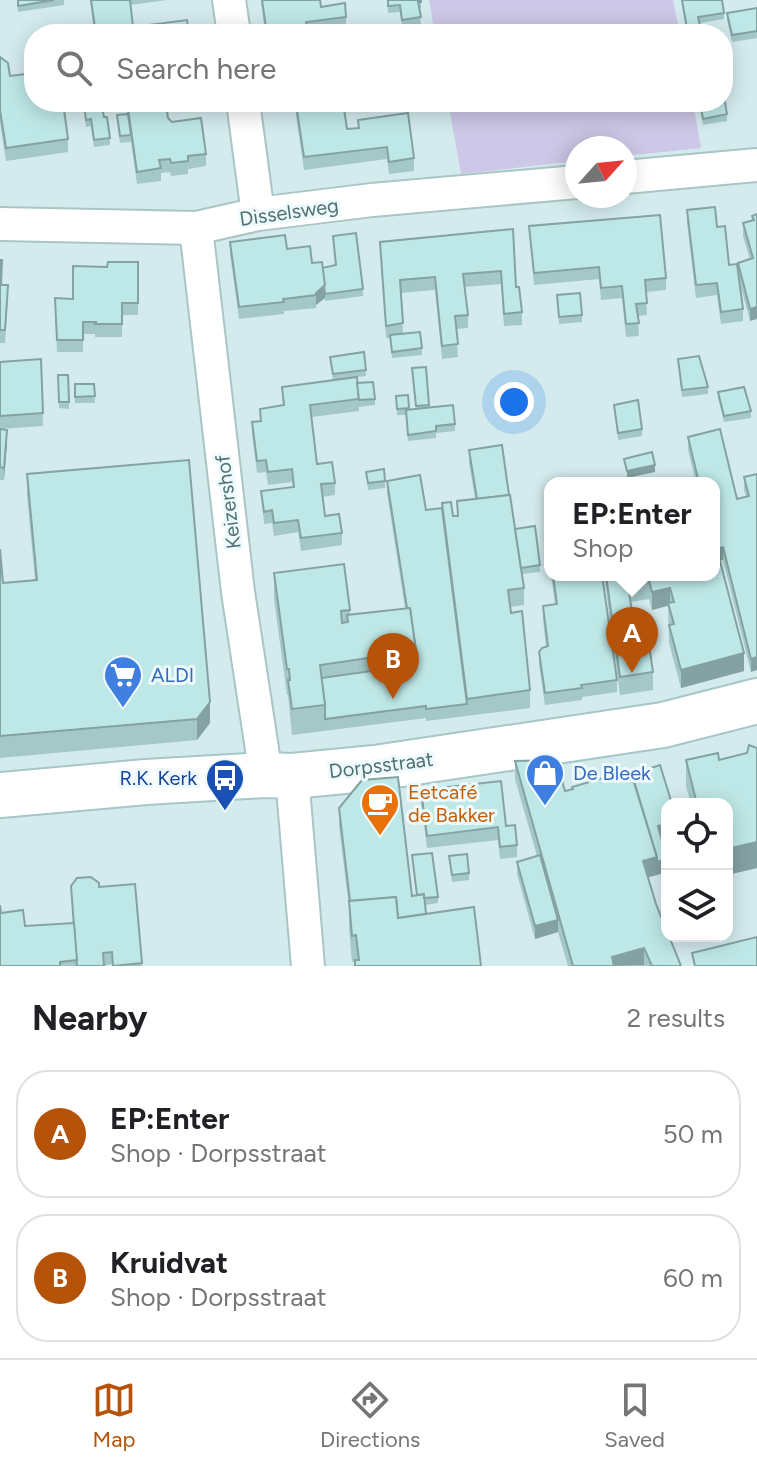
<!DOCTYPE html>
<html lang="en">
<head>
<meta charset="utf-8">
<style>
	:root { --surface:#fff; --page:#f6f6f6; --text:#202124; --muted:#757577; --line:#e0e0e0; --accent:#b45309 }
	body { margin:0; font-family:Figtree,sans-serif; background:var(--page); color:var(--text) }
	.controls { position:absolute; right:24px; bottom:24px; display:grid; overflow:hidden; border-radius:16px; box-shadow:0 4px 20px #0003 }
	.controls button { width:72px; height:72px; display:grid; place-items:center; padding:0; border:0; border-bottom:2px solid var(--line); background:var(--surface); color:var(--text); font:40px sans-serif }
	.compass { position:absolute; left:565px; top:136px; width:72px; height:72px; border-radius:50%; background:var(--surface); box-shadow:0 4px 20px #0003; rotate:63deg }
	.you { position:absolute; left:514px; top:402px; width:28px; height:28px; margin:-20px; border:6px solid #fff; border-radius:50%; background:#1a73e8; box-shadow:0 0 0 12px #1a73e833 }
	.badge { display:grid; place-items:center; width:52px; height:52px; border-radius:50%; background:var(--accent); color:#fff; font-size:26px; font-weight:700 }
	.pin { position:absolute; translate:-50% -66px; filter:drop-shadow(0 2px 4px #0008) }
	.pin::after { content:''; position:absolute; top:42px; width:28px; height:24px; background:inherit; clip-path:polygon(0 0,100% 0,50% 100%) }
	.popup { position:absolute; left:544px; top:477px; width:176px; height:104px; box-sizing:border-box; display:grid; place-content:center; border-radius:16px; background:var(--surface); filter:drop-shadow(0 2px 6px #0005); font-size:26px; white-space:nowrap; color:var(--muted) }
	.popup b { font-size:30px; color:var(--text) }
	.popup::after { content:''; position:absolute; left:50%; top:100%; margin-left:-16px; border:16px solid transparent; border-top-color:var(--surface) }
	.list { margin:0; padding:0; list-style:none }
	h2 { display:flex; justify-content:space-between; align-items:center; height:104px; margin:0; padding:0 32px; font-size:34px }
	h2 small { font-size:26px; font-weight:400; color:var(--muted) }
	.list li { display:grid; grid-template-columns:52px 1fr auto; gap:24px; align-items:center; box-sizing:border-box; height:128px; margin:0 16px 16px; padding:0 16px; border:2px solid var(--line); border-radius:32px }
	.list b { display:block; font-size:30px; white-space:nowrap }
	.list p { margin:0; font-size:26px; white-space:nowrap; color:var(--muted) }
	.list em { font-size:26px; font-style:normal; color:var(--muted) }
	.icon { flex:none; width:44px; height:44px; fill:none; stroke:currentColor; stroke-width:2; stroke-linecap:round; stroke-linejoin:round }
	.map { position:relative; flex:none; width:757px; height:966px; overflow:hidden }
	.search { position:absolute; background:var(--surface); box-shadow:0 4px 20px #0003; left:24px; right:24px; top:24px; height:88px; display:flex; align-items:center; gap:20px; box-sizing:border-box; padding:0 28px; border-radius:32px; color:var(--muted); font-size:30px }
	.sheet { height:392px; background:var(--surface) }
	nav { display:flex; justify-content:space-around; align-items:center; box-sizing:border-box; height:112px; border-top:2px solid var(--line); background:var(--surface); font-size:22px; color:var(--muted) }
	nav a { display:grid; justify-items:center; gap:4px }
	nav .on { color:var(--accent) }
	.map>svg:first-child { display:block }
	.residential { fill:#d4ebee; fill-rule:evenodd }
	.green { fill:#cdc8e7 }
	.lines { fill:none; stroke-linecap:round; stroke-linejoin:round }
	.street-casing { stroke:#aac5c5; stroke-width:36 }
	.secondary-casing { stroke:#a6c6c7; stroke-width:48 }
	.street { stroke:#fff; stroke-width:32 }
	.secondary { stroke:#fff; stroke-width:44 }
	.wall { fill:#a3c8c7 }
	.shaded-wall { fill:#85a2a2 }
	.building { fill:#bee8e7; stroke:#85a2a2; stroke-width:2 }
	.labels { text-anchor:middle; stroke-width:6; stroke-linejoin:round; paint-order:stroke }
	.street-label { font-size:20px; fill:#4f7270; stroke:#eefafd }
	.shop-label { font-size:20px; fill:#366cbe; stroke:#eefafd; text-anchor:start }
	.transit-label { font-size:20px; fill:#164399; stroke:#eefafd; text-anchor:end }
	.food-label { font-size:20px; fill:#c56008; stroke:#eefafd; text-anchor:start }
</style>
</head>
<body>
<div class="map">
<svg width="757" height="966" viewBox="0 0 757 966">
	<rect width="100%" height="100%" fill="#e8f7fa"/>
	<!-- residential -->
	<path class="residential" d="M0,0H757V966H0ZM34,34H723V102H34ZM577,148H625V196H577ZM550,483H714V575H550ZM667,804H727V936H667Z"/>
	<!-- green -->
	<g class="green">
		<polygon points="429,0 673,0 680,34 435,34"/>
		<polygon points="448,102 693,102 701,148 625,156 625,148 577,148 577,161 461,174"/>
	</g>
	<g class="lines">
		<defs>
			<g id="street">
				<polyline points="229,0 234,34"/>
				<polyline points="243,102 258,214"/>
				<polyline points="625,177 757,165"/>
				<polyline points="0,224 196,228 258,214 372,200 577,182"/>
				<polyline points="196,228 238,592 266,775"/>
				<polyline points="292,776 308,966"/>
			</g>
			<polyline id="secondary" points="0,795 146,782 266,775 292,776 375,768 663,725 757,701"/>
		</defs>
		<!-- street casing -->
		<use href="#street" class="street-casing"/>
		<!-- secondary casing -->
		<use href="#secondary" class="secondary-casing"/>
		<!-- street -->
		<use href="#street" class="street"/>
		<!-- secondary -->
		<use href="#secondary" class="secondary"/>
	</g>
	<!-- wall -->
	<g class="wall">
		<polygon points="17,0 64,0 64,5 18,12"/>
		<polygon points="90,0 167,0 130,5 133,27 189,34 94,34"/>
		<polygon points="261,0 320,0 321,7 346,17 346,30 310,34 265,34"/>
		<polygon points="387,0 421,0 421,8 419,8 421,24 402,26 400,12 388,13"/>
		<polygon points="681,0 724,13 724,19 700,23 702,34 687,34"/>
		<polygon points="757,8 757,38 732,42 727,20 727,13"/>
		<polygon points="0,57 10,76 68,139 68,152 6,161 0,123"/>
		<polygon points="125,102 144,102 145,106 168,118 206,154 206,166 188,169 188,174 171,176 170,172 161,173 161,181 137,184 131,142 120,143 117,122 117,115 127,114"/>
		<polygon points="699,102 723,102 727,114 727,121 703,125"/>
		<polygon points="84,104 104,117 110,138 110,145 94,147 91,126 86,127"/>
		<polygon points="296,104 347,129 358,128 358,120 414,158 414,171 389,174 387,159 304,170 296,116"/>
		<polygon points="687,210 717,227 729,265 738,271 738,263 750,259 743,236 743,223 752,221 752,216 757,214 750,321 739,280 743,309 743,321 721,324 717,295 696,298 687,223"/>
		<polygon points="529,226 666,278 666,290 646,292 647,315 638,316 639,336 626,337 622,298 601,300 599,279 534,285"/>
		<polygon points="513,229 516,287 522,312 522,325 504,326 501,284 465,287 468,315 468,328 456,329 458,357 442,359 435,290 401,293 403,334 422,348 422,355 392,358 390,338 386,338 380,242"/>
		<polygon points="333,236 363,289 363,296 325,301 325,298 316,305 316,308 284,311 284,314 239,319 230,254 230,242 287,249 322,268 335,265"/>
		<polygon points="0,260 2,285 8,298 5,343 0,343"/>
		<polygon points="138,262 138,315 122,315 122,337 95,337 95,334 83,334 83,352 57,352 55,311 73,299 107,267"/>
		<polygon points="557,301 582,315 582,322 559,324"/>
		<polygon points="330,357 366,370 366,376 333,380"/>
		<polygon points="41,359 43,426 0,429 0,362"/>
		<polygon points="678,359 708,387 708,394 682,397"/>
		<polygon points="426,367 429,408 455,424 455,431 436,433 436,438 408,441 406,415 397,415 396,396 408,395 409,410 416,409 412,368"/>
		<polygon points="58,375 68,375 69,409 59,408"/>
		<polygon points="357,383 375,399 375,405 359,407 359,411 312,417 317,464 335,483 335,495 322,497 325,516 342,533 342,545 301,551 298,532 274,536 272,523 264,524 261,491 293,487 292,482 268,485 266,472 257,473 252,434 252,422 260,421 260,409 283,406 282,387"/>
		<polygon points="75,384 94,384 95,403 75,403"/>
		<polygon points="718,392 751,411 751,418 724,422 718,398"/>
		<polygon points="614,405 642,429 642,436 618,440"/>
		<polygon points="0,429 7,443 4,480 0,480"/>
		<polygon points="688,437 737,499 746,497 744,490 744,477 757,474 751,672 723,560 720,560 744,671 681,688 669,643 668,606 652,610 649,599 631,602 634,626 653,672 653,690 620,695 604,575 714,575 714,483 696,483 688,450"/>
		<polygon points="469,450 515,529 540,565 540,572 522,574 524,588 524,605 510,607 530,690 530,708 426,721 426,718 292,735 288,695 287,695 274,599 274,573 350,610 350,615 405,608 387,493 387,481 426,510 457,516 457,501 475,499 469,463"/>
		<polygon points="366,472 385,481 385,488 368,490"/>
		<polygon points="27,474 210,723 197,740 0,758 0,549 3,583 35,580 27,495"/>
		<polygon points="550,518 550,566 545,532 545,519"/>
		<polygon points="551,575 602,575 617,680 617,692 582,697 582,700 545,705 539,665 539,652 546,647 543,619 543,606 555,604"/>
		<polygon points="757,748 757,868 727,875 727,804 691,804 686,786 686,760 719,760 747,753"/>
		<polygon points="515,761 565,791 632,774 667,804 667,836 661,838 667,872 648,877 656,904 681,966 568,966 558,932 535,939 517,874 517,862 537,856 515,779"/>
		<polygon points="421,790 506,826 517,845 517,857 500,859 498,840 427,848 421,803"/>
		<polygon points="339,808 412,896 417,895 412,855 438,897 438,903 425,905 426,914 474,907 352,962 349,927 349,908 339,826"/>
		<polygon points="449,856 469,873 469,880 452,882"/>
		<polygon points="135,884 142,966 112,966 112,964 104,966 0,966 1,913 25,926 73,924 71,886 99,887"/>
	</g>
	<!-- shaded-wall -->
	<g class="shaded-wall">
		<polygon points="325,285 325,298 316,305 316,293"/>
		<polygon points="757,307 757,319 750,321 750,309"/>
		<polygon points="7,430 7,443 4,480 4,468"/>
		<polygon points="655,465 655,472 627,478 627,471"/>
		<polygon points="723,547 723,560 715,561 715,549"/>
		<polygon points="670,588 670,605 652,610 652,592"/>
		<polygon points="744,653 744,671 681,688 681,670"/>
		<polygon points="757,657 757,670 751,672 751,659"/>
		<polygon points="210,702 210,723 197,740 197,719"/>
		<polygon points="667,824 667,836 658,839 658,826"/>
		<polygon points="757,842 757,868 727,875 727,849"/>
		<polygon points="657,857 667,859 667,872 643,879 643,861"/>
		<polygon points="558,920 558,932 535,939 535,926"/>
		<polygon points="644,948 644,965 612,966 612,957"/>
	</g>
	<!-- building -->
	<g class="building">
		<polygon points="18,0 54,0 18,6"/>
		<polygon points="91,0 130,0 133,27 187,20 189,34 118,34 117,31 96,34"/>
		<polygon points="262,0 320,0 321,7 345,3 346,17 306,22 308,34 267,34"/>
		<polygon points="388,0 421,0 421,2 418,2 421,17 402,20 400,5 388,6"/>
		<polygon points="682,0 722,0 724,13 698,17 702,34 688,34"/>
		<polygon points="757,8 757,31 732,35 727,13"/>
		<polygon points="0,57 8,63 10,76 34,73 34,102 63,102 68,139 6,148 0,110"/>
		<polygon points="723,91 727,114 703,119 700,102 723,102"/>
		<polygon points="95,102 101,102 104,117 107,117 110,138 94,140 91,119 86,120 84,104"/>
		<polygon points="127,102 144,102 145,106 166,103 168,118 172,122 201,118 206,154 188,156 188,161 171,163 170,159 159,160 161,168 137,172"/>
		<polygon points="310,102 343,102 347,129 359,128 358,120 408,113 414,158 389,162 387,147 304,157 296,104"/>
		<polygon points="128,114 131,135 120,136 117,115"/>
		<polygon points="715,207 717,227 725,226 729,265 737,264 743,309 721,312 717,283 696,285 687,210"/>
		<polygon points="757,214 757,307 750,309 738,263 753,258 743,223 754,220 752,216"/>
		<polygon points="660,215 666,278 645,280 647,303 636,304 639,323 626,324 622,286 601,288 599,267 534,273 529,226"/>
		<polygon points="513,229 516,287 519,287 522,312 504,314 501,271 463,274 468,315 455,316 458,344 442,346 435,277 400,280 403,323 386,326 380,242"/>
		<polygon points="356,233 363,289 325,294 322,268 336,265 333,236"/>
		<polygon points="285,235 287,249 310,246 312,263 322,262 325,285 316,293 316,295 283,299 284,302 239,307 230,242"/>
		<polygon points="0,260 2,260 1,285 8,285 5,330 0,330"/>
		<polygon points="108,262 138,262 138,303 122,303 122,324 95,324 96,322 83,322 83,340 57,340 55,298 73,299 73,266 107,267"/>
		<polygon points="580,293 582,315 559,317 557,295"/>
		<polygon points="420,332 422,348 392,352 390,335"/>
		<polygon points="364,352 366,370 333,374 330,357"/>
		<polygon points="699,356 708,387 682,390 678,359"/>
		<polygon points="41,359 43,413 0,416 0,362"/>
		<polygon points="426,367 429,405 416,406 412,368"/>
		<polygon points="58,375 68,375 69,402 59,402"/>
		<polygon points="357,377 359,399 310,405 317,464 332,462 335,483 321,484 325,516 339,514 342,533 301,538 298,520 274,523 272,510 264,512 261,491 294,487 292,469 268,472 266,460 257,461 252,422 261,421 260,409 284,405 282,387"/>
		<polygon points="373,382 375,399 359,400 357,383"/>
		<polygon points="75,384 94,384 95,396 75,397"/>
		<polygon points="744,387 751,411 724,416 718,392"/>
		<polygon points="408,395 409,408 397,409 396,396"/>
		<polygon points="638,400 642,429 618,433 614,405"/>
		<polygon points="453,405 455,424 436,426 436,431 408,435 406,410"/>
		<polygon points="0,429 7,430 4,468 0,467"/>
		<polygon points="720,429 737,499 749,496 744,477 757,474 757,657 751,659 723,547 717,549 714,538 714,483 699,483 688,437"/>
		<polygon points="502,445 509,495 477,499 469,450"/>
		<polygon points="652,452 655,465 627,471 624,459"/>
		<polygon points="189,460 210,702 197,719 0,736 0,549 3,583 37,580 27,474"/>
		<polygon points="384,469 385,481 368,483 366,472"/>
		<polygon points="420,475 426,510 442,508 467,704 426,709 426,706 325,719 325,705 321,678 416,665 416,651 410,608 407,608 387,481"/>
		<polygon points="510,495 524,588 508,590 511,613 522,611 530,690 467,699 442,503 451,502 453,516 458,516 457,501"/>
		<polygon points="550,518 550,554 545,519"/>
		<polygon points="535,526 540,565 521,568 515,529"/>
		<polygon points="714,538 744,653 681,670 669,625 674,624 668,603 674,602 670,588 652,592 649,581 628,585 634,626 646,624 653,672 620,677 606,575 714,575"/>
		<polygon points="344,564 350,610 341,611 342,623 348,622 347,615 410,608 416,651 320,665 325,705 292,709 288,680 290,680 289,669 287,669 274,573"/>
		<polygon points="553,575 602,575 617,680 581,685 582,688 545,693 539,652 542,648 548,646 543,606 557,604"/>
		<polygon points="749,745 757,748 757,842 727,849 727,804 697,804 686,760 718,753 719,760 747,753"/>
		<polygon points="556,760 565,791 573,789 572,787 630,770 657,857 643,861 656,904 667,932 667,936 669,936 681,966 652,966 644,948 612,957 614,966 573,966 515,761"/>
		<polygon points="660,765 672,804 667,804 667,824 658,826 667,859 657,862 657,857 632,774"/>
		<polygon points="398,777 412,896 424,894 426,914 398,918 396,897 350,901 339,808 362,780"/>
		<polygon points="501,781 506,826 515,825 517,845 500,847 498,827 427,836 421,790"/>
		<polygon points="432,853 438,897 424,898 424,894 417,895 412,855"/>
		<polygon points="467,854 469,873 452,875 449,856"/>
		<polygon points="540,855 558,920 535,926 517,862"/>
		<polygon points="91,877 99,883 99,887 135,884 142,963 113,966 112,952 103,953 104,966 77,966 71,886 77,878"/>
		<polygon points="396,897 398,918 474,907 481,966 355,966 355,960 359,960 356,935 352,936 349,901"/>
		<polygon points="0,905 1,913 23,910 25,926 74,923 77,960 60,962 60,966 0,966"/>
		<polygon points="757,937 757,966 695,966 692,953"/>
	</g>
	<!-- icons -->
	<defs>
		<symbol id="supermarket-pin" viewBox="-11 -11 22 30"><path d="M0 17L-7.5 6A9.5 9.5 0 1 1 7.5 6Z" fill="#3f7fe0" stroke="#eefafd"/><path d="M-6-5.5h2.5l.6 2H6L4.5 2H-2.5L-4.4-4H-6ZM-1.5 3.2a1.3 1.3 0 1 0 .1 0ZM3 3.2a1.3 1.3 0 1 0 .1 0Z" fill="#fff"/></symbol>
		<symbol id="shop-pin" viewBox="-11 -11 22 30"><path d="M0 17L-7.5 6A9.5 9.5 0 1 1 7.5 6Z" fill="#3f7fe0" stroke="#eefafd"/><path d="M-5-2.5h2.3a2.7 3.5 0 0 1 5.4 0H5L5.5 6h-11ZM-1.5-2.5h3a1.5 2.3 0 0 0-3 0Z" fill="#fff"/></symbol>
		<symbol id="bus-pin" viewBox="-11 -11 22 30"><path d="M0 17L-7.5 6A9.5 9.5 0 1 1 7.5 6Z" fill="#1a4fb4" stroke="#eefafd"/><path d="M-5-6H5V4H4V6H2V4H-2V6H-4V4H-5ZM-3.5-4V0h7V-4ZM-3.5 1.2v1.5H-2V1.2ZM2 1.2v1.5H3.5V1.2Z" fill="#fff"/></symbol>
		<symbol id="cafe-pin" viewBox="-11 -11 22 30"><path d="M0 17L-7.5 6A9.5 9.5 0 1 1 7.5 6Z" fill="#e8710a" stroke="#eefafd"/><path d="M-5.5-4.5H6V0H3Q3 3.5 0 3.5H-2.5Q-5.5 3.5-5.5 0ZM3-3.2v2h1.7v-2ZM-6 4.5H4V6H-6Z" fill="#fff"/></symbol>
	</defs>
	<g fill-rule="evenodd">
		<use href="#supermarket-pin" x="101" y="653" width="44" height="60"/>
		<use href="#shop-pin" x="523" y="751" width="44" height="60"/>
		<use href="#bus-pin" x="203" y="756" width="44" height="60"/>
		<use href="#cafe-pin" x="358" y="781" width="44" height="60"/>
	</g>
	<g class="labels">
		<!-- street labels -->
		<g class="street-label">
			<text transform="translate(289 212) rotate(-8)" y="7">Disselsweg</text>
			<text transform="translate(228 502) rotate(-97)" y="7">Keizershof</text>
			<text transform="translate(381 765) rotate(-7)" y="7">Dorpsstraat</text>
		</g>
		<!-- shop labels -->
		<g class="shop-label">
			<text x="151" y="682">ALDI</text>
			<text x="573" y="780">De Bleek</text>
		</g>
		<!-- transit labels -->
		<g class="transit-label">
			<text x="197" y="785">R.K. Kerk</text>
		</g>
		<!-- food labels -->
		<g class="food-label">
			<text x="408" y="799">Eetcafé<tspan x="408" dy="23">de Bakker</tspan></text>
		</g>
	</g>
</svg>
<div class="controls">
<button><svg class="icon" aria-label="locate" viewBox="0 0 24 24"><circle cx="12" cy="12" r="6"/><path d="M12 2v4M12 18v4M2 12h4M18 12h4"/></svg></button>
<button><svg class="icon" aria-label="layers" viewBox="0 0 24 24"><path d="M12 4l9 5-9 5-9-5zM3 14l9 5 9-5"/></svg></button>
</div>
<svg class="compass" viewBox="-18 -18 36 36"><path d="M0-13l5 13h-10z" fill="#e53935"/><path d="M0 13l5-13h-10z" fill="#757577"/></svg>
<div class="you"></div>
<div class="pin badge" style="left:632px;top:673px">A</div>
<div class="popup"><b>EP:Enter</b>Shop</div>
<div class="pin badge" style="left:393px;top:699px">B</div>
<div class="search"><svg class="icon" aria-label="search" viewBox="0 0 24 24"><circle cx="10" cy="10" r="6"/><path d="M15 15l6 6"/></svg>Search here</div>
</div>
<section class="sheet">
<h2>Nearby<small>2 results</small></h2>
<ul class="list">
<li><span class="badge">A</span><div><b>EP:Enter</b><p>Shop · Dorpsstraat</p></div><em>50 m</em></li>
<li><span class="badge">B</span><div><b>Kruidvat</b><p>Shop · Dorpsstraat</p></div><em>60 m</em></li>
</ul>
</section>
<nav>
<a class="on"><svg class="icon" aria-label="map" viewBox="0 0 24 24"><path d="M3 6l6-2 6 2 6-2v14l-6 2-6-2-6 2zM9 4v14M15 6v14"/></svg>Map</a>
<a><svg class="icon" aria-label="directions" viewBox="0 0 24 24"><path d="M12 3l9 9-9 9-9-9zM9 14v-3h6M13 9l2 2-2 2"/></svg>Directions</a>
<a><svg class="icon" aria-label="saved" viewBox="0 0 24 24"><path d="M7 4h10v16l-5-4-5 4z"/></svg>Saved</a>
</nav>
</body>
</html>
